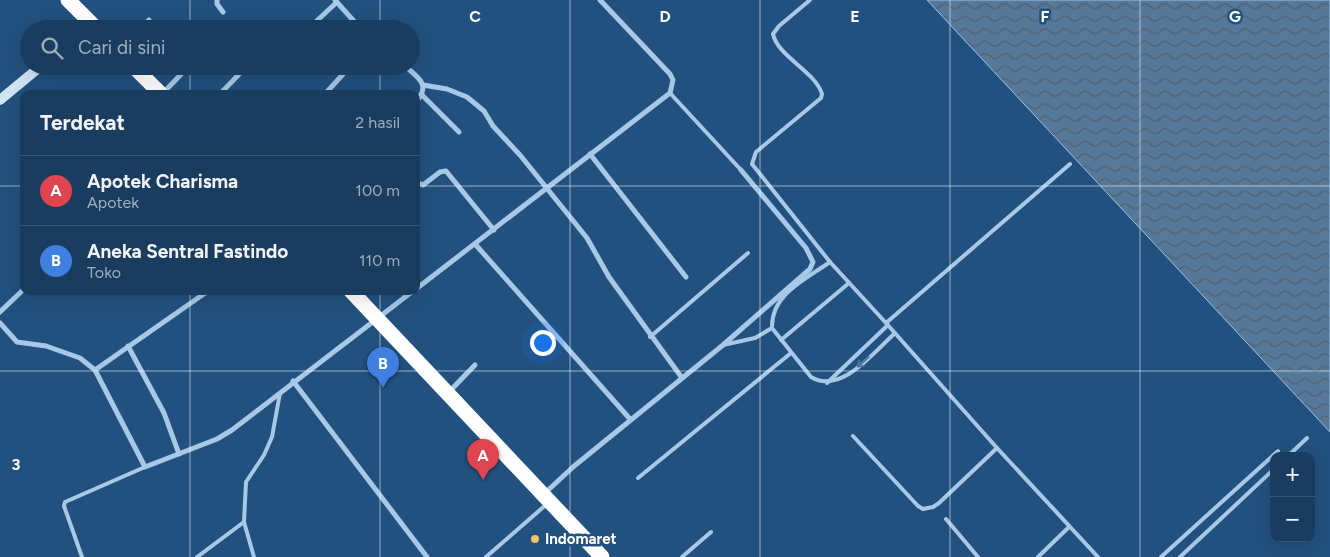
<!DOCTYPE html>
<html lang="id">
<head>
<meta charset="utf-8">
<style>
	:root { --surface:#1a3d5f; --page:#274868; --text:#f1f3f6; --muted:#9faebd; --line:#385674; --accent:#8abfa5 }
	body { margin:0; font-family:Figtree,sans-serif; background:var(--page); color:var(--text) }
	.controls { position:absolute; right:15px; bottom:15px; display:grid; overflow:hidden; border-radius:10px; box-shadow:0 5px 20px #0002 }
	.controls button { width:45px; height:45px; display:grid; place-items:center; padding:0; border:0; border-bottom:1px solid var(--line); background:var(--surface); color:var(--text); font:25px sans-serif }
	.you { position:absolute; left:542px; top:342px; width:18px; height:18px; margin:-12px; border:4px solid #fff; border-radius:50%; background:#1a73e8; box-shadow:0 0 0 8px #1a73e833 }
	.badge { display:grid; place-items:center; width:32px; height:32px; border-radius:50%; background:var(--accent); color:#fff; font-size:16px; font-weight:700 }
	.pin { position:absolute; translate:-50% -41px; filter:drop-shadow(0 1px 2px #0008) }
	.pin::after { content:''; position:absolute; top:26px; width:18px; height:15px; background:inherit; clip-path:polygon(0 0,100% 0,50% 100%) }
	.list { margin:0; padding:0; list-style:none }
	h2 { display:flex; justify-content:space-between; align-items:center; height:65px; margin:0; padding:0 20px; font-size:21px }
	h2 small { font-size:16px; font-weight:400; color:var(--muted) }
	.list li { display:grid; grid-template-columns:32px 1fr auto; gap:15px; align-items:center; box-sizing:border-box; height:70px; padding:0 20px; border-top:1px solid var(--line) }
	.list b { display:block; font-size:19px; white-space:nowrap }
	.list p { margin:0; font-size:16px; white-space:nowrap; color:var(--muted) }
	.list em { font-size:16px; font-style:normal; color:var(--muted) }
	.icon { flex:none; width:28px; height:28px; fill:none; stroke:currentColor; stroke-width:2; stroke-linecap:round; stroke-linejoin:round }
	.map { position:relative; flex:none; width:1330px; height:557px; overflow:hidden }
	.search { position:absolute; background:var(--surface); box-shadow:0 5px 20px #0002; left:20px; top:20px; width:400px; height:55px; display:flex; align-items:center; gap:12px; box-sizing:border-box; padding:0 18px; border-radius:28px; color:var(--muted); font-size:19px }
	.panel { position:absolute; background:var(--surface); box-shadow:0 5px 20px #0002; left:20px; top:90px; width:400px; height:205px; border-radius:10px }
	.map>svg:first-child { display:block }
	.water { fill:url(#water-waves); stroke:#9bc4e8 }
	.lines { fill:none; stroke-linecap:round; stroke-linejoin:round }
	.lane { stroke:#a7c9e7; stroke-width:4 }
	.street { stroke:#a7c9e7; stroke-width:5 }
	.secondary { stroke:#d1e4f6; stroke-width:10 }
	.highway { stroke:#fff; stroke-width:15 }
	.oneway { stroke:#4a759e }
	.grid { fill:none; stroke:#fff; stroke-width:1; stroke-opacity:0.55 }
	.poi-dot { fill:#f2c16a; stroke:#22517f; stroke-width:2 }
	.labels { text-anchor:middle; stroke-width:5; stroke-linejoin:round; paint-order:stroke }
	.poi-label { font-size:15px; font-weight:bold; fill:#fff; stroke:#22517f; text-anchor:start }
	.grid-label { font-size:16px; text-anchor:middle; font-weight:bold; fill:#fff; stroke:#22517f; stroke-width:5; stroke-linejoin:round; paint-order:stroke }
</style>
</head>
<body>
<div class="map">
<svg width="1330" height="557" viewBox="0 0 1330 557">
	<defs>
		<pattern id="water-waves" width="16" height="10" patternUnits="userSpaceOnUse" patternTransform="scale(1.25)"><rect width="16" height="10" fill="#567899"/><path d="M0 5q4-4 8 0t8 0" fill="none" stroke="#516272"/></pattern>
	</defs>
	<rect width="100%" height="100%" fill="#22517f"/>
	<!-- water -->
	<polygon class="water" points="927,0 1330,0 1330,432"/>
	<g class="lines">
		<!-- lane -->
		<g class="lane">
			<polyline points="670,93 741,170"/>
			<polyline points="830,262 886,323"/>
			<path d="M772,328L811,377C841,395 874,352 895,333"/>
			<polyline points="650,337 748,253"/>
			<polyline points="781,340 849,283"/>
			<path d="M723,345L755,338L772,328C771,294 806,279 830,262L752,164L756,152L821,98L822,94C815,71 778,57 773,34L779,26L810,0"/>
			<polyline points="827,383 888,325"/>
			<polyline points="853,436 918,506 923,509 933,507 939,503 997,448 886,323 1070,164"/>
			<polyline points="997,448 1098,557"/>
			<polyline points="1288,456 1307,438"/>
			<polyline points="638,478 791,353"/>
			<polyline points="946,519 978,557"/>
			<polyline points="82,557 64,506 65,502 145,467"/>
			<polyline points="197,557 244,522"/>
			<polyline points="254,557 244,522 246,482 264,455 272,437 280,393"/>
			<polyline points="486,557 548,503"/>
			<polyline points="682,557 711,532"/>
			<polyline points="1038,557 1069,527"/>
			<polyline points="1161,557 1278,451"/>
			<polyline points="1180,557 1274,469"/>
		</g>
		<!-- street -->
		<g class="street">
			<polyline points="217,0 217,4 223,12"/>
			<polyline points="335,0 361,29"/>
			<polyline points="140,29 149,20"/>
			<polyline points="308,29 337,2"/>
			<path d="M405,66C419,78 431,85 416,102"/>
			<polyline points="423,85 447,89 467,97 484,111 493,126 520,155 587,238 609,277 682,378"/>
			<polyline points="163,93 189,66"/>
			<polyline points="220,94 247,66"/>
			<polyline points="325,94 345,72"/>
			<polyline points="422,95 459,132"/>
			<polyline points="590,154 686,277"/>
			<polyline points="416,182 423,185 440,172 446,171 494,230"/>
			<polyline points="475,244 630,419"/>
			<polyline points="416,289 670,93 673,80 670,74 600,0"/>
			<polyline points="0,312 24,289"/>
			<polyline points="0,323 17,342 46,346 80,358 95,370 145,467 217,439 232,430 413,291"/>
			<polyline points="128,346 164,413 179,454"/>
			<polyline points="95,370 208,291"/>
			<polyline points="293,381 427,557"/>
			<polyline points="448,393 475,365"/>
			<polyline points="544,494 573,467 723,345 810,269 813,262 806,248 741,170"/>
		</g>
		<!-- secondary -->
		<polyline class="secondary" points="0,100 41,66"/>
		<!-- highway -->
		<g class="highway">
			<polyline points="68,0 97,29"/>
			<polyline points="133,66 161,94"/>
			<polyline points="351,291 602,557"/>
		</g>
	</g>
	<!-- one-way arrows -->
	<defs><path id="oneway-shaft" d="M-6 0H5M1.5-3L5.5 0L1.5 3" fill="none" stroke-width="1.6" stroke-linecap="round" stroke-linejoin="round" transform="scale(1.25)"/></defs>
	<use class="oneway" href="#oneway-shaft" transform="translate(863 362) rotate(138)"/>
	<!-- grid -->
	<path class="grid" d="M190,0V29M380,0V29M570,0V557M760,0V557M950,0V557M1140,0V557M190,66V94M380,66V94M0,186H24M416,186H1330M190,291V557M380,291V557M0,371H1330"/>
	<!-- markers -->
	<circle class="poi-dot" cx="535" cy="539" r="5"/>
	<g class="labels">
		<!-- poi labels -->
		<g class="poi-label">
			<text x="545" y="544">Indomaret</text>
		</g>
	</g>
	<g class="grid-label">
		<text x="475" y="22">C</text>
		<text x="665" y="22">D</text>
		<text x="855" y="22">E</text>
		<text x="1045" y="22">F</text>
		<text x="1235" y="22">G</text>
		<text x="16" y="470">3</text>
	</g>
</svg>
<div class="controls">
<button>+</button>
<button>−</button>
</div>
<div class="you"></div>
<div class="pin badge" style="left:483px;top:480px;background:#e0444e">A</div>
<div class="pin badge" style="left:383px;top:388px;background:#3f7fe0">B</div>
<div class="search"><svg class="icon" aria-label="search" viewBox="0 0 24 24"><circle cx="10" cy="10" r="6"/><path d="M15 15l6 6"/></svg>Cari di sini</div>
<section class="panel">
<h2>Terdekat<small>2 hasil</small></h2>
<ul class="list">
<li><span class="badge" style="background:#e0444e">A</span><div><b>Apotek Charisma</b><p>Apotek</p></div><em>100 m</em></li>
<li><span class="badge" style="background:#3f7fe0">B</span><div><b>Aneka Sentral Fastindo</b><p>Toko</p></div><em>110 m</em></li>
</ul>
</section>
</div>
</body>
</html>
